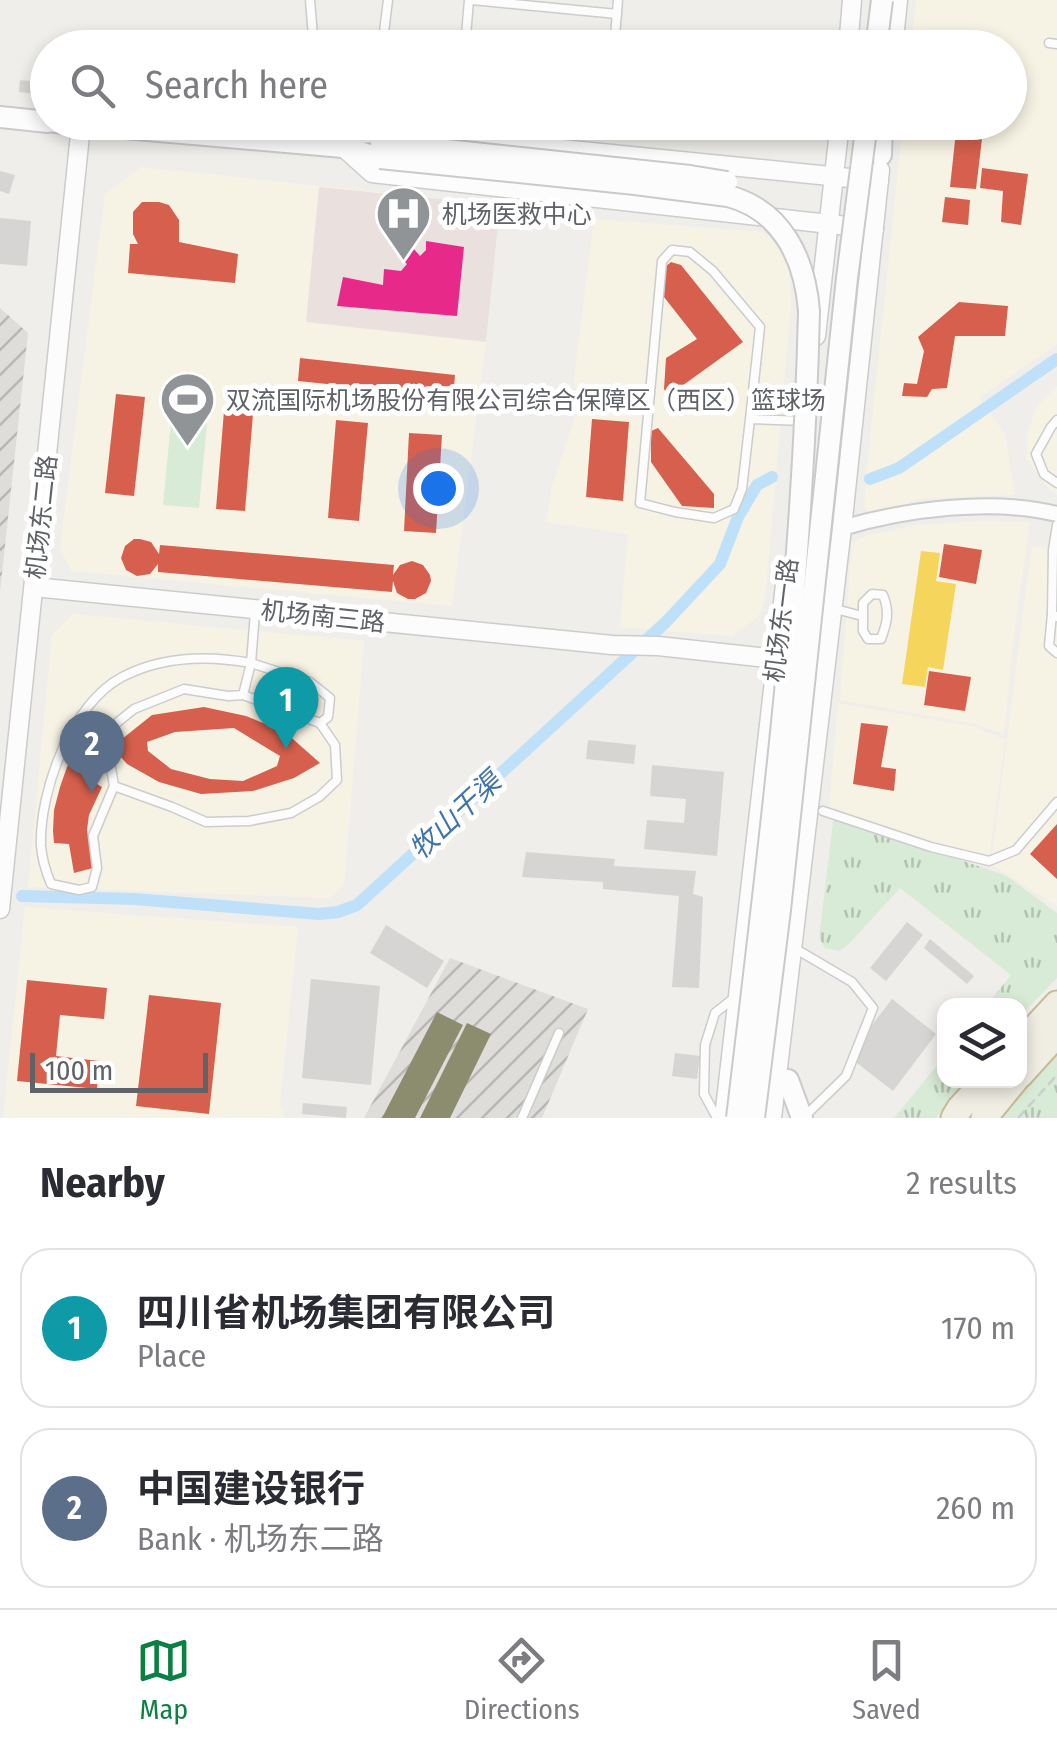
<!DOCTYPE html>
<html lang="en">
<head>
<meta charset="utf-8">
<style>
	:root { --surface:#fff; --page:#f2f2f3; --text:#2b2b33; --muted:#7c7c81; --line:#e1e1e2; --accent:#0b8043 }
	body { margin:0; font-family:"Fira Sans Condensed","Noto Sans SC",sans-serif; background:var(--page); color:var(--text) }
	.controls { position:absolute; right:30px; bottom:30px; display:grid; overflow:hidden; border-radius:20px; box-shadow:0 5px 15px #0003 }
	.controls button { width:90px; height:90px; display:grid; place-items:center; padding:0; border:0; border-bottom:2px solid var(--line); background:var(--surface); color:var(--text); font:50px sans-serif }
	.scale { position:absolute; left:30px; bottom:25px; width:178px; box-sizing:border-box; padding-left:10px; border:5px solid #5f6368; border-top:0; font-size:28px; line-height:35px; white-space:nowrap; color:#5f6368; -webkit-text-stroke:8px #fff; paint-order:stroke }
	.you { position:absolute; left:438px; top:488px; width:35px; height:35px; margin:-25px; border:8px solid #fff; border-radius:50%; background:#1a73e8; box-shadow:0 0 0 15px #1a73e833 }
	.badge { display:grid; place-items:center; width:65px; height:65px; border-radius:50%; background:var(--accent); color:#fff; font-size:32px; font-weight:700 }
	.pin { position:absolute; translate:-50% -82px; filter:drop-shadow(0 2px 5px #0008) }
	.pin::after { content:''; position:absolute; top:52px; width:35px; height:30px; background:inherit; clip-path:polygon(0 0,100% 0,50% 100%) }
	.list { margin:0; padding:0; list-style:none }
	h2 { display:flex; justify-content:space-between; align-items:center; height:130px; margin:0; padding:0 40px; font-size:42px }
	h2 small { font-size:32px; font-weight:400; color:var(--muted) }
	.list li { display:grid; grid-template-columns:65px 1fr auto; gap:30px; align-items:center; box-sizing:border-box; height:160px; margin:0 20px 20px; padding:0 20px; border:2px solid var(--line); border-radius:30px }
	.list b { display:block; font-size:38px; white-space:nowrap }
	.list p { margin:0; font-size:32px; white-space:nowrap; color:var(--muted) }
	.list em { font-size:32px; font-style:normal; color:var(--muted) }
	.icon { flex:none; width:55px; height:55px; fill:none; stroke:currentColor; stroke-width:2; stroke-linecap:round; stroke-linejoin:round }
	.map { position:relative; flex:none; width:1057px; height:1118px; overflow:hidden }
	.search { position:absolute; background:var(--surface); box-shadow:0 5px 15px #0003; left:30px; right:30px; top:30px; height:110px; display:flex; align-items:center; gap:25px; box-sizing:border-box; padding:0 35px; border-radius:55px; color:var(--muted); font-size:38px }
	.sheet { height:490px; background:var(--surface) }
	nav { display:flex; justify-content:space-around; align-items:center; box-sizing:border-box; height:140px; border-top:2px solid var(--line); background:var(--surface); font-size:28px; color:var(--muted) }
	nav a { display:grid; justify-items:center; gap:5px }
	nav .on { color:var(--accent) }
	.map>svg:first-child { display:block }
	.commercial { fill:#f7f3e4 }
	.industrial { fill:url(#industrial-furrows) }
	.medical { fill:#eae0de }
	.grass { fill:url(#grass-tufts) }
	.pitch { fill:#d8ebd6 }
	.homes { fill:#f6d55c }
	.shops { fill:#d6604d; fill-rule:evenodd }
	.health { fill:#e7298a }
	.industry { fill:#8c8c6e }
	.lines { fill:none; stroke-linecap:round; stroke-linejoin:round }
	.canal { stroke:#bfe0f9; stroke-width:12 }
	.building { fill:#d6d5d3 }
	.service-casing { stroke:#cbcccc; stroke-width:11 }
	.minor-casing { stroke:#cbcccc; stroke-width:18 }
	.tertiary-casing { stroke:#cbcccc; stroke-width:21 }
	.secondary-casing { stroke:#cacacb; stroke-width:24 }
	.motorway-casing { stroke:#c8b996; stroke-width:29 }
	.path { stroke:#cacfcc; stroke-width:2.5; stroke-dasharray:10 5; stroke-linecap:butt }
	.service { stroke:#fdfcfc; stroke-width:8 }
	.minor { stroke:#fdfcfc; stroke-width:14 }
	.tertiary { stroke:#fdfcfc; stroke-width:18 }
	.secondary { stroke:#fdfcfc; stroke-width:20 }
	.motorway { stroke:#f0ede3; stroke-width:25 }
	.secondary-bridge-casing { stroke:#cacacb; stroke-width:24; stroke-linecap:butt }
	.secondary-bridge { stroke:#fdfcfc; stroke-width:20 }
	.labels { text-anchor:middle; stroke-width:10; stroke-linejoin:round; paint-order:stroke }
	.poi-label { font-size:25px; fill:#5f6368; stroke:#fff; text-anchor:start }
	.street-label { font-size:25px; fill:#5f6368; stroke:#fff }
	.water-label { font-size:28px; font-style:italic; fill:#4174aa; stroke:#fff }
</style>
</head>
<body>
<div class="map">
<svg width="1057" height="1118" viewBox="0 0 1057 1118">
	<defs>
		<pattern id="industrial-furrows" width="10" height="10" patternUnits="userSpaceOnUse" patternTransform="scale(2.5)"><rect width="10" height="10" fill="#dfddda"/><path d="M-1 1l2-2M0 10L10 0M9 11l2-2" fill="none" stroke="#b8b7b5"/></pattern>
		<pattern id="grass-tufts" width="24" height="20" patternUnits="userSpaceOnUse" patternTransform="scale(2.5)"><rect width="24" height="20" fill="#d8ebd6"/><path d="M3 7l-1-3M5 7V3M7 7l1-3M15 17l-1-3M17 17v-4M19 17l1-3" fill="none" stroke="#b2c2b1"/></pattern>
	</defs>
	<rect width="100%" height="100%" fill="#efeeea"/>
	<!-- commercial -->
	<g class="commercial">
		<polygon points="916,0 1057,0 1057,344 979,398 1005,434 1015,495 920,499 871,514 864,507 867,468 903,123 1010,122 1010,48 911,47"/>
		<polygon points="141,167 500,205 486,342 452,606 71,571 60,548 105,194"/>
		<polygon points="594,219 763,232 776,243 789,267 791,305 765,599 758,617 732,636 620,627 628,534 546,522 552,487 579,404 574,378"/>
		<polygon points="1057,386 1057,495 1050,490 1027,460 1027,434 1037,406"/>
		<polygon points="981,521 1030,522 1015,625 1004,734 976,724 840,700 852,543 868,535 918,525"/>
		<polygon points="1032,545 1057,551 1057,906 991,864"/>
		<polygon points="73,614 364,641 344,885 329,898 28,887 52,635"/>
		<polygon points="838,703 975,727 1005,740 988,866 829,810"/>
		<polygon points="25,907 298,927 280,1104 285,1118 3,1118"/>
	</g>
	<!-- industrial -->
	<g class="industrial">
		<polygon points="0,308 28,333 0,592"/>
		<polygon points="450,958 588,1009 542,1118 364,1118"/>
	</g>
	<!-- medical -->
	<polygon class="medical" points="319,187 500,205 486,342 306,322"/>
	<!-- grass -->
	<g class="grass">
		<polygon points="836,817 1007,876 1057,913 1057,978 1020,1016 1020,1006 987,1005 1011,975 900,888 849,944 839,951 825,948 819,938 833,822"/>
		<polygon points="1057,1043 1057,1118 993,1118"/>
		<polygon points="944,1057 944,1080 965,1081 936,1118 894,1118"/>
	</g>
	<!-- pitch -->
	<polygon class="pitch" points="174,390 210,393 199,508 163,505"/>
	<!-- homes -->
	<polygon class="homes" points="921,551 940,553 936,581 956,584 943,670 928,667 925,687 902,684"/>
	<!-- shops -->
	<g class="shops">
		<polygon points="957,122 984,122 976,189 950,187"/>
		<polygon points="982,168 1028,174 1021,225 1001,222 1003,191 980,188"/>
		<polygon points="945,197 970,200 968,225 942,222"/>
		<polygon points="142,202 159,202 169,205 179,220 179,242 238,254 235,283 128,273 130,244 138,244 133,234 133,212"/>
		<polygon points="671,262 681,265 743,342 668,396 664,389 666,358 697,339 664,297 665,267"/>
		<polygon points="959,302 1008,306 1005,336 955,336 947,388 932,389 927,397 902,396 904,383 917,384 924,351 918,337"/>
		<polygon points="300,358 455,375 453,397 298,381"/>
		<polygon points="116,394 145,397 134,496 105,493"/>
		<polygon points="224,411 253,414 245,511 216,509"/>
		<polygon points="592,419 629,422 623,501 586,497"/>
		<polygon points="336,420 368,423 359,521 328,518"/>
		<polygon points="658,428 714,494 714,508 682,506 651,462 651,431"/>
		<polygon points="409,433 442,435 436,533 404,531"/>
		<polygon points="134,539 140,539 151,542 159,554 160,545 394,565 393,575 400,565 412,561 423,565 430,575 431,581 426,593 415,599 408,599 397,593 393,581 392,592 158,572 158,564 150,574 137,576 126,570 121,558 125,546"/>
		<polygon points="944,544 982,550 976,584 939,577"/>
		<polygon points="929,671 971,677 965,711 924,705"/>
		<path d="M204,707L246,716L285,732L320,763L294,778L253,791L201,794L159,782L127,764L112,747L152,715ZM234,728L280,756L277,766L243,781L210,779L171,769L148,751L147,742L175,732Z"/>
		<polygon points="861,723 888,726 881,767 896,769 894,791 853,784"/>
		<polygon points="78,749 98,762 89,779 102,787 89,815 87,830 93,868 74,873 69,844 54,843 53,831 54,810 60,787 67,767"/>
		<polygon points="1057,824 1057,879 1030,854"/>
		<polygon points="27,980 107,988 104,1019 60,1015 56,1056 99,1061 97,1089 17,1081"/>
		<polygon points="149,995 221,1003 209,1114 136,1106"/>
	</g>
	<!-- health -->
	<polygon class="health" points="426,241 464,247 457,316 337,306 343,277 383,285 384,269 401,271 407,264 401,258 413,248 420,256 426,250"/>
	<!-- industry -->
	<g class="industry">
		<polygon points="437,1012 463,1025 415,1118 382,1118"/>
		<polygon points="467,1023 491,1034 450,1118 420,1118"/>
	</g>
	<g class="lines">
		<!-- canal -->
		<g class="canal">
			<polyline points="870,479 899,468 1057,359"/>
			<polyline points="22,896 135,899 319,914 338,912 357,905 666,622 720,564 738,517 757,485 772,477"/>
		</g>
	</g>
	<!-- building -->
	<g class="building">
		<polygon points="20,80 48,83 48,95 19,92"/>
		<polygon points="0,171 15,175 9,194 0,191"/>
		<polygon points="0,218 31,221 27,266 0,264"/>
		<polygon points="588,740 636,745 634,764 586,759"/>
		<polygon points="652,765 724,772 717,856 644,849 647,820 684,823 686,799 650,796"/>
		<polygon points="526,852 615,859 614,866 696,871 693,894 703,897 699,988 672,987 679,896 603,889 603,882 522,877"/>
		<polygon points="907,922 923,935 886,981 870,968"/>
		<polygon points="386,925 444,961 427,988 370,953"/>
		<polygon points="930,939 974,976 967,984 924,948"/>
		<polygon points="311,979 380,986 371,1085 302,1078"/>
		<polygon points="892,999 936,1034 893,1091 848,1056"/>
		<polygon points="675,1053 700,1056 697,1079 672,1076"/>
		<polygon points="303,1103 347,1107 346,1118 302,1114"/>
	</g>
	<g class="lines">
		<defs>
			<g id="service">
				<polyline points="310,0 314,48"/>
				<polyline points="472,0 617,14"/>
				<polyline points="1049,43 1057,44"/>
				<polyline points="382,48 388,0"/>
				<polyline points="465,48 469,0"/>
				<polyline points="614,48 618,0"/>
				<polyline points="319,122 320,145"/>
				<polyline points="750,419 742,489 734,509 714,518 675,512 640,503 662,261 672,250 690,252 713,271 760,327 750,419 805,421"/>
				<polyline points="1057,420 1051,427 1036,454 1044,474 1057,483"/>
				<polyline points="1057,525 1053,550 1052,614 1057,617"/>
				<path d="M872,594L883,595C890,612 887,623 881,639H868L863,631V603Z"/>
				<polyline points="832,608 862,616"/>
				<polyline points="1052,614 1049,646 1057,653"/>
				<path d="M243,695L320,723L328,717L330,698L310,682L251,663L243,695L228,696L184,689L134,709L108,730L99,749L111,768L114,786L93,836L97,868L92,887L79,890L51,884C46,872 42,859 41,846C39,792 71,704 122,677C162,656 207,655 251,663L255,612"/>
				<polyline points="80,719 106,735"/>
				<polyline points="114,786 172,807 206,822 249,821 291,813 319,797 337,780 335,745 320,723"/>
				<polyline points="823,811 931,847 989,861 1016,850 1057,802"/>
				<polyline points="801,952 852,982 873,1008 846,1076 803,1118"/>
				<polyline points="522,1118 559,1033"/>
				<polyline points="717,1118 704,1094 705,1045 715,1013 734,998"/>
			</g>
			<path id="minor" d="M842,528C906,509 992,498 1057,514"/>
			<g id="tertiary">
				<polyline points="848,48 852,0"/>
				<polyline points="893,48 898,0"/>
				<polyline points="874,229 372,173 343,147 357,134 395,132 879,181"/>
				<polyline points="816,336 840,122"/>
				<polyline points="34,587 612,645 658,646 786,660"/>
				<polyline points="0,909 81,125"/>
				<polyline points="724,1118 785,585"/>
				<polyline points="772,1118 842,528 880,170"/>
			</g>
			<g id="secondary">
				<polyline points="0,117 48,122"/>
				<polyline points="55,122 343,147 380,158"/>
				<polyline points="881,155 882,122"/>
				<polyline points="788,1080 802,1118"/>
			</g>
			<g id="motorway">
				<polyline points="1020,1044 1057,1004"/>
				<polyline points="1020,1075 1057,1034"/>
				<polyline points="954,1118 960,1108 986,1080"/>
				<polyline points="984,1118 1015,1080"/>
			</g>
		</defs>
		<!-- service casing -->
		<use href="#service" class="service-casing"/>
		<!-- minor casing -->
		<use href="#minor" class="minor-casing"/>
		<!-- tertiary casing -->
		<use href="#tertiary" class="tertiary-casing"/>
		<!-- secondary casing -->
		<use href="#secondary" class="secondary-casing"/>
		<!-- motorway casing -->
		<use href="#motorway" class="motorway-casing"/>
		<!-- path -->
		<polyline class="path" points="1018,1118 1057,1075"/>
		<!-- service -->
		<use href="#service" class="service"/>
		<!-- minor -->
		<use href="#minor" class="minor"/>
		<!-- tertiary -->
		<use href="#tertiary" class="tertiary"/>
		<!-- secondary -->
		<use href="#secondary" class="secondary"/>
		<!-- motorway -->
		<use href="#motorway" class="motorway"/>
		<defs>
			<g id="secondary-bridge">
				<polyline points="876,48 882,0"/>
				<polyline points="381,143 690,176 727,182"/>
				<path d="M380,158L635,184L728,196C782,210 805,259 809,311C803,582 769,849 737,1118"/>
				<polyline points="754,1118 780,910 847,278 867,122"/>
			</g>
		</defs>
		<!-- secondary-bridge casing -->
		<use href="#secondary-bridge" class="secondary-bridge-casing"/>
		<!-- secondary-bridge -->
		<use href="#secondary-bridge" class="secondary-bridge"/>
	</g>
	<!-- icons -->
	<defs>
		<symbol id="hospital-pin" viewBox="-11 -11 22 30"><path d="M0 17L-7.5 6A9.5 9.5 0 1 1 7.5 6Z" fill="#919496" stroke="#fff"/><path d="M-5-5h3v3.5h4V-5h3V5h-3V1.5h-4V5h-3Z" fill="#fff"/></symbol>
		<symbol id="stadium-pin" viewBox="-11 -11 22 30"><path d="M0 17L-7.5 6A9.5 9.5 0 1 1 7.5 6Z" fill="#919496" stroke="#fff"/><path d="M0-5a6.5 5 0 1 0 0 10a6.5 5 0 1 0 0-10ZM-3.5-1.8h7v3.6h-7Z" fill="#fff"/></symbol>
	</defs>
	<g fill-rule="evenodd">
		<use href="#hospital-pin" x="372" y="182" width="63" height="86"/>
		<use href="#stadium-pin" x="156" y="368" width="63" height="86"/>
	</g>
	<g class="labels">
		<!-- poi labels -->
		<g class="poi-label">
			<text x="442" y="223">机场医救中心</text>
			<text x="226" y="409">双流国际机场股份有限公司综合保障区（西区）篮球场</text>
		</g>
		<!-- street labels -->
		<g class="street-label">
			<text transform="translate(41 517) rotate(-84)" y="9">机场东二路</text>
			<text transform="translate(323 616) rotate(6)" y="9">机场南三路</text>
			<text transform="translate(781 620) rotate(-83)" y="9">机场东一路</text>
		</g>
		<!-- water labels -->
		<g class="water-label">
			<text transform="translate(455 815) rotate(-43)" y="10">牧山干渠</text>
		</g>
	</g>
</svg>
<div class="controls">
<button><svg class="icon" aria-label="layers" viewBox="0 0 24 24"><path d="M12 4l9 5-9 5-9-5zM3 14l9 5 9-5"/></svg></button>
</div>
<div class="scale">100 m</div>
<div class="you"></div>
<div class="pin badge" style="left:286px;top:749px;background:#0f9aa8">1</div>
<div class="pin badge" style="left:92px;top:793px;background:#5c6f8a">2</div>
<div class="search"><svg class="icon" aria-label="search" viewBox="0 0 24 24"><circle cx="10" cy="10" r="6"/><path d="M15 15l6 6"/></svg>Search here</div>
</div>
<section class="sheet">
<h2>Nearby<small>2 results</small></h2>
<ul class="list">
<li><span class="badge" style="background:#0f9aa8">1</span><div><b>四川省机场集团有限公司</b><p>Place</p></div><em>170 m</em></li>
<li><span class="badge" style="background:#5c6f8a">2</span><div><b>中国建设银行</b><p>Bank · 机场东二路</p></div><em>260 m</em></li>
</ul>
</section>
<nav>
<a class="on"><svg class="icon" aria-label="map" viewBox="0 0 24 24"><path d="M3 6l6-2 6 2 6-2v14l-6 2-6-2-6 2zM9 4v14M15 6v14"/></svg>Map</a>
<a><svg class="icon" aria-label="directions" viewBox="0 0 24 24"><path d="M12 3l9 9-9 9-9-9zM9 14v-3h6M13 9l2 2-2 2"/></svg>Directions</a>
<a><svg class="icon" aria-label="saved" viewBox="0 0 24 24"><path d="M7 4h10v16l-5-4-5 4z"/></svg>Saved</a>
</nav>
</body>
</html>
